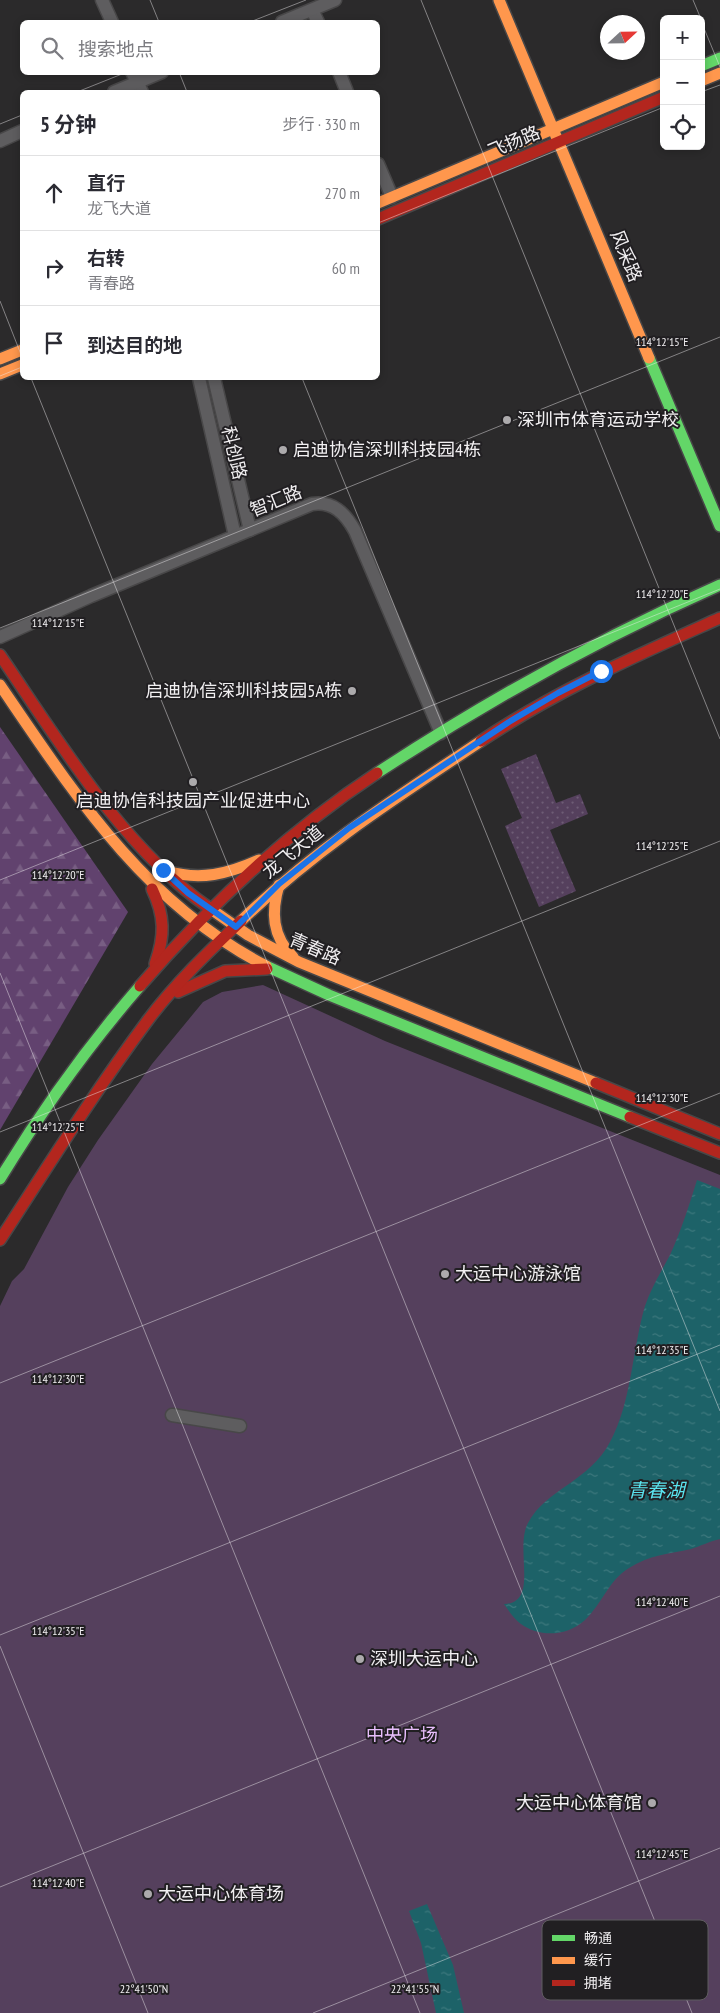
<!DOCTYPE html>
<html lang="zh">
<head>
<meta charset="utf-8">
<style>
	:root { --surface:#fff; --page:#f2f2f3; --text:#2b2b33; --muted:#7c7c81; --line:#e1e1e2 }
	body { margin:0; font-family:"PT Sans Narrow","Noto Sans SC",sans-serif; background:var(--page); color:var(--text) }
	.controls { position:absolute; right:15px; top:15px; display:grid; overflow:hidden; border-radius:8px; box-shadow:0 2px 8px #0003 }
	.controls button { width:45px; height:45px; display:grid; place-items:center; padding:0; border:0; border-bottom:1px solid var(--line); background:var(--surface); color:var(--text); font:25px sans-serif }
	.compass { position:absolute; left:600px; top:15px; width:45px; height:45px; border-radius:50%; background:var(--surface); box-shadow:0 2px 8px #0003; rotate:68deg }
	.stop { position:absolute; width:15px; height:15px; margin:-11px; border:4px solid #1a73e8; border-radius:50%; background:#fff }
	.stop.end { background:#1a73e8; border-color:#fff; box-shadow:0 1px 5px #0008 }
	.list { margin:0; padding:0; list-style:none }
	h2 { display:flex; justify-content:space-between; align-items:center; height:65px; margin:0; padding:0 20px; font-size:21px }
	h2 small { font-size:16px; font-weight:400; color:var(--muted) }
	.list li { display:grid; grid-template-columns:32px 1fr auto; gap:15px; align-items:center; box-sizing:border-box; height:75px; padding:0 20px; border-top:1px solid var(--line) }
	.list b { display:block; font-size:19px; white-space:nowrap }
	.list p { margin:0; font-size:16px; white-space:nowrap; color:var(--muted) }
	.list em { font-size:16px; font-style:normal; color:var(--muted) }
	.icon { flex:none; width:28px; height:28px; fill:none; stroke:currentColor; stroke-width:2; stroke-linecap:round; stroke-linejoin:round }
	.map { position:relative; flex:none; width:720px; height:2013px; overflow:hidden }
	.search { position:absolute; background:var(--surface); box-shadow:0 2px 8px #0003; left:20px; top:20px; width:360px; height:55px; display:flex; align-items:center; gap:12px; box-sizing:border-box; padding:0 18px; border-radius:8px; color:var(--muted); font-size:19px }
	.panel { position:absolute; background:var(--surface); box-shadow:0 2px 8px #0003; left:20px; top:90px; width:360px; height:290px; border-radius:8px }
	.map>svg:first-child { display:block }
	.grass { fill:url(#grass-dots) }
	.forest { fill:url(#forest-firs) }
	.garden { fill:#55405d }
	.water { fill:url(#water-ripples) }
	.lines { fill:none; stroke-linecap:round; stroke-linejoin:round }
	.street-casing { stroke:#484748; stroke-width:15 }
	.fast-casing { stroke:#484748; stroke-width:14 }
	.slow-casing { stroke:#484748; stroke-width:14 }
	.jam-casing { stroke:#484748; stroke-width:14 }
	.street { stroke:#5e5d5f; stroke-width:12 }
	.fast { stroke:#63d668; stroke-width:11 }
	.slow { stroke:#ff974d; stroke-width:11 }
	.jam { stroke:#b3261e; stroke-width:11 }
	.route { stroke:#1a73e8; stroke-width:6 }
	.ticks { fill:none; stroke:#f1eff1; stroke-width:1; stroke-opacity:0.45 }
	.poi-dot { fill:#acaaac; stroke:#211f22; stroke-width:2 }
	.labels { text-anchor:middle; stroke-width:4; stroke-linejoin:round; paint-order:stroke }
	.street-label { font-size:18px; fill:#f1eff1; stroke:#211f22 }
	.poi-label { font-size:18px; fill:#f1eff1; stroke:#211f22; text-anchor:start }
	.park-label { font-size:18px; fill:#e8befc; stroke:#211f22 }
	.water-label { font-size:19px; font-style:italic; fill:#5ae4ef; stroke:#211f22 }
	.key { fill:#211f22; stroke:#5f5d60; stroke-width:1 }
	.key-label { font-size:14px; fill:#f1eff1 }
	.ticks-label { font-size:12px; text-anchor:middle; fill:#f1eff1; stroke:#211f22; stroke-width:4; stroke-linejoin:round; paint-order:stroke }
</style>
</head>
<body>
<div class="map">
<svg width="720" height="2013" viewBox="0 0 720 2013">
	<defs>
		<pattern id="grass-dots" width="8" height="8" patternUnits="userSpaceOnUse" patternTransform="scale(1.25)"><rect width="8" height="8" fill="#55405d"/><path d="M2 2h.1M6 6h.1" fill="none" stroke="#6e5c75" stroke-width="1.8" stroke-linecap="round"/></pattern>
		<pattern id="forest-firs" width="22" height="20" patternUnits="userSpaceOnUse" patternTransform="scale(1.25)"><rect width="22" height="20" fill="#61426e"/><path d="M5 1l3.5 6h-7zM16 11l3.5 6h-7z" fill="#785e83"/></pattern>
		<pattern id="water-ripples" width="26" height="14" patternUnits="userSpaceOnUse" patternTransform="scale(1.25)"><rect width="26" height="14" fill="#1d6268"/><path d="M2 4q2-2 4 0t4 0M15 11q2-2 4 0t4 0" fill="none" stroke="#3e797e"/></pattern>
	</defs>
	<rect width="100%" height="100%" fill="#2b2a2b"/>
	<!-- grass -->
	<polygon class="grass" points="536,754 556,803 580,794 588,814 550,830 576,891 539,907 505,826 522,818 501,769"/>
	<!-- forest -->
	<polygon class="forest" points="0,727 128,912 0,1130"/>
	<!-- garden -->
	<polygon class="garden" points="263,985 385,1041 720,1175 720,2013 0,2013 0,1306 12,1281 24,1269 68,1187 98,1140 152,1064 203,1002 222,992"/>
	<!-- water -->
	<g class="water">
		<path d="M697,1180L720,1189V1539C710,1541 701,1546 691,1549C669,1554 649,1555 629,1568C608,1581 602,1604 585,1620C568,1636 540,1638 521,1624C514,1619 509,1611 504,1604C540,1603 514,1549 528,1523C546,1489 590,1481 610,1442C632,1401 632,1350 645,1306C651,1288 661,1272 670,1255C681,1231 689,1206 697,1180Z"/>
		<polygon points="427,1904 453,1965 464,2013 436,2013 421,1943 409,1911"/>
	</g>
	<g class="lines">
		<defs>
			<g id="street">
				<polyline points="102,0 112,22"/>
				<polyline points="312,10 318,22"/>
				<polyline points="282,22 335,0"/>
				<polyline points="132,72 142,92"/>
				<polyline points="339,72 347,92"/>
				<polyline points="114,92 162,72"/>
				<polyline points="0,141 22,131"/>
				<polyline points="378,164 392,197"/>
				<polyline points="199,378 235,536"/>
				<polyline points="214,378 250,530"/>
				<path d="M0,637L91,596L312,504C333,501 345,513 355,531L441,733"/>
				<polyline points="172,1415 240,1426"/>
			</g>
			<g id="fast">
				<polyline points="701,66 720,58"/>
				<polyline points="649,358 720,526"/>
				<path d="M377,773C487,701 600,638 720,585"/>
				<polyline points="266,966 329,995 630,1117"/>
				<path d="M0,1179C42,1110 88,1046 140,986"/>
			</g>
			<g id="slow">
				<polyline points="499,0 649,358"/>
				<polyline points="701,81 720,73"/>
				<polyline points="378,203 664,82"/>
				<polyline points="0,359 22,350"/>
				<polyline points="0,374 22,365"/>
				<path d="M0,685C75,795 144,903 266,966"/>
				<path d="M167,871C200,881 228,874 259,860"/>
				<path d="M279,885C271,912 272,936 293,957"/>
				<polyline points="208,907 248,935 299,962 596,1083"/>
				<path d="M241,921C314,850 397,797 481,741"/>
			</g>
			<g id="jam">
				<polyline points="378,219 664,97"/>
				<path d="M0,655C58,740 123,848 208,907"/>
				<path d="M481,741C557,690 638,655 720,618"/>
				<path d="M152,889C165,916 165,936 155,964"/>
				<path d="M140,986C209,906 289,831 377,773"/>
				<polyline points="178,992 225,971 267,969"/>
				<polyline points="596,1083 720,1134"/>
				<polyline points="630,1117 720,1153"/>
				<path d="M0,1240C48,1166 95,1091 148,1020C175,984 208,952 241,921"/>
			</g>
		</defs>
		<!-- street casing -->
		<use href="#street" class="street-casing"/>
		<!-- fast casing -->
		<use href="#fast" class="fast-casing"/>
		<!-- slow casing -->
		<use href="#slow" class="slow-casing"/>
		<!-- jam casing -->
		<use href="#jam" class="jam-casing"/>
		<!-- street -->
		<use href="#street" class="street"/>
		<!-- fast -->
		<use href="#fast" class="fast"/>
		<!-- slow -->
		<use href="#slow" class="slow"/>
		<!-- jam -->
		<use href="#jam" class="jam"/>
	</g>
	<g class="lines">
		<!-- route -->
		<polyline class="route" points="163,870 188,893 236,927 279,884 349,828 509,722 558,693 601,671"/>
	</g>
	<!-- ticks -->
	<path class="ticks" d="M150,0L159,22M421,0L720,739M693,0L701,19M701,21L720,67M250,22L306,0M179,72L187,92M77,92L127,72M701,92L720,85M0,124L22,115M378,223L664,107M0,301L22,357M0,376L22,367M31,378L692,2013M302,378L720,1411M0,628L720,337M0,880L720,589M0,973L420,2013M0,1132L720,841M0,1383L720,1093M0,1635L720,1345M0,1646L148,2013M0,1887L720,1596M313,2013L720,1848"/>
	<!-- markers -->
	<g class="poi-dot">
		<circle cx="507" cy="420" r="5"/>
		<circle cx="283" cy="450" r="5"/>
		<circle cx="352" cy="691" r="5"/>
		<circle cx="193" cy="782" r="5"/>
		<circle cx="445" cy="1274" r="5"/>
		<circle cx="360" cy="1659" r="5"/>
		<circle cx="652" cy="1803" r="5"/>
		<circle cx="148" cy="1894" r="5"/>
	</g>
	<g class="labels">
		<!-- street labels -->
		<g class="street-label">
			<text transform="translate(514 142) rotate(-23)" y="6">飞扬路</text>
			<text transform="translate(626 256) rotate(68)" y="6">风采路</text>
			<text transform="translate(234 453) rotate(77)" y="6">科创路</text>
			<text transform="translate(276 501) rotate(-22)" y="6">智汇路</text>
			<text transform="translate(293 852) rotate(-39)" y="6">龙飞大道</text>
			<text transform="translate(315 949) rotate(23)" y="6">青春路</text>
		</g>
		<!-- poi labels -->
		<g class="poi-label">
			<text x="517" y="426">深圳市体育运动学校</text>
			<text x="293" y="456">启迪协信深圳科技园4栋</text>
			<text x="342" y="697" text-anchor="end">启迪协信深圳科技园5A栋</text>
			<text x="193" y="807" text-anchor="middle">启迪协信科技园产业促进中心</text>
			<text x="455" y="1280">大运中心游泳馆</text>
			<text x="370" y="1665">深圳大运中心</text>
			<text x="642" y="1809" text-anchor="end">大运中心体育馆</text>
			<text x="158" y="1900">大运中心体育场</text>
		</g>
		<!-- park labels -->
		<g class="park-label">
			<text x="402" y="1741">中央广场</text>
		</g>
		<!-- water labels -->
		<g class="water-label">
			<text x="656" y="1497">青春湖</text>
		</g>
	</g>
	<!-- legend -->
	<rect x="542" y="1920" width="166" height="80" rx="8" class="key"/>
	<rect x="552" y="1935" width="23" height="6" fill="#63d668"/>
	<rect x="552" y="1957" width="23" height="7" fill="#ff974d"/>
	<rect x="552" y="1980" width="23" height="6" fill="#b3261e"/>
	<g class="key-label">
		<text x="584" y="1943">畅通</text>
		<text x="584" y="1965">缓行</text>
		<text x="584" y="1988">拥堵</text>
	</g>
	<g class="ticks-label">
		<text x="662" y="346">114°12'15"E</text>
		<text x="662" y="598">114°12'20"E</text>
		<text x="58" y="627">114°12'15"E</text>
		<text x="662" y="850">114°12'25"E</text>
		<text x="58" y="879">114°12'20"E</text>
		<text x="662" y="1102">114°12'30"E</text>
		<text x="58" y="1131">114°12'25"E</text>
		<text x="662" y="1354">114°12'35"E</text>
		<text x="58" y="1383">114°12'30"E</text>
		<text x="662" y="1606">114°12'40"E</text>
		<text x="58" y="1635">114°12'35"E</text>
		<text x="662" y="1858">114°12'45"E</text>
		<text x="58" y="1887">114°12'40"E</text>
		<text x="144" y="1993">22°41'50"N</text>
		<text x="415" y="1993">22°41'55"N</text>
	</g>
</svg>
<div class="controls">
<button>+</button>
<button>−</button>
<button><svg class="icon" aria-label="locate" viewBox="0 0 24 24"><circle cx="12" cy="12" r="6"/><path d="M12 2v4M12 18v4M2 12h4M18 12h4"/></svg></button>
</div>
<svg class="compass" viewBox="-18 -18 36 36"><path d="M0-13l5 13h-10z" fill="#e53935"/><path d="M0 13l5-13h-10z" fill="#7c7c81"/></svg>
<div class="stop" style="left:601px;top:671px"></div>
<div class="stop end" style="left:163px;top:870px"></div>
<div class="search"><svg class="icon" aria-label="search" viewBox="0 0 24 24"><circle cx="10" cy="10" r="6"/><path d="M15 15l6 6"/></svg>搜索地点</div>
<section class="panel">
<h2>5 分钟<small>步行 · 330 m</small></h2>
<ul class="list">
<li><svg class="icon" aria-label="ahead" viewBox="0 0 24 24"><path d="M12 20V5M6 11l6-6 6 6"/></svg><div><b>直行</b><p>龙飞大道</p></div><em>270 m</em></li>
<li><svg class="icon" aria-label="right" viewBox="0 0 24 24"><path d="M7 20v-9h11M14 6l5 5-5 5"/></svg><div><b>右转</b><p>青春路</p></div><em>60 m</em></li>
<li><svg class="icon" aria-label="arrive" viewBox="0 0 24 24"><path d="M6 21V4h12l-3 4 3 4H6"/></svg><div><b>到达目的地</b></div></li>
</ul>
</section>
</div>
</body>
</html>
